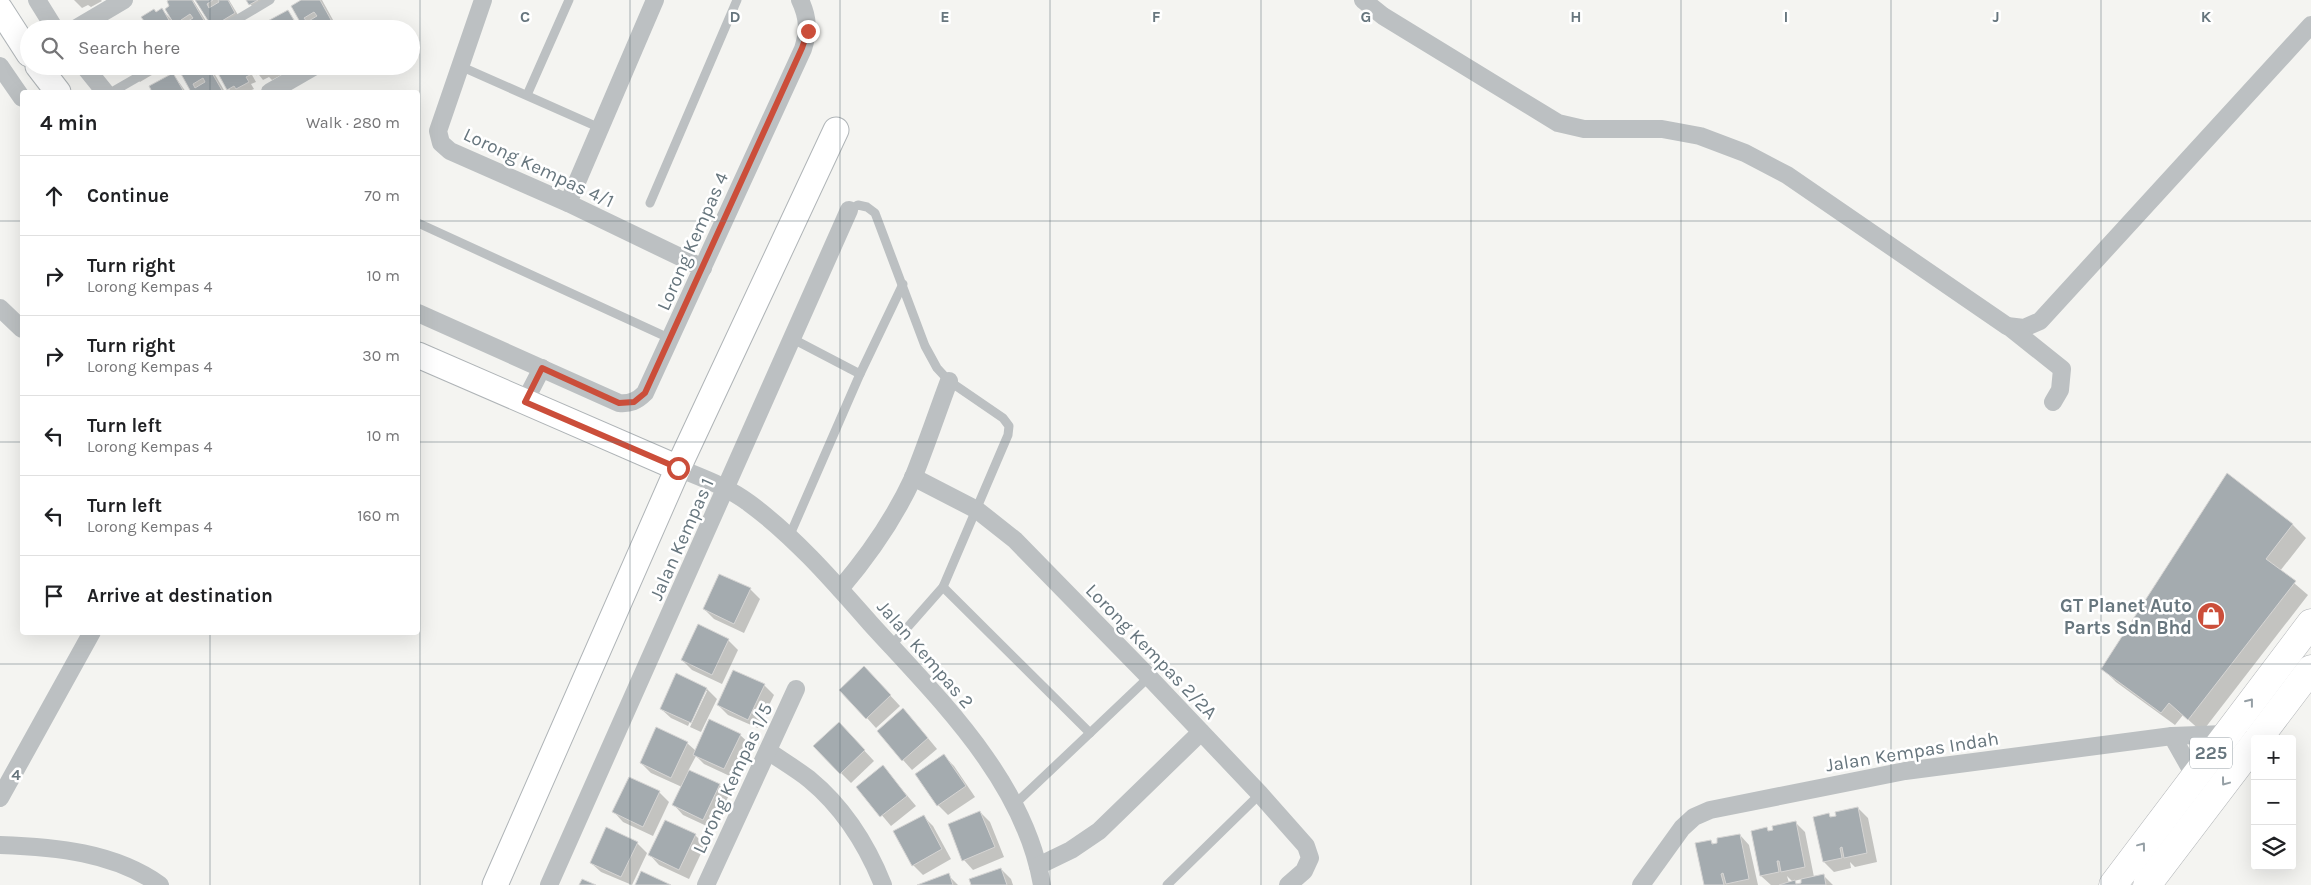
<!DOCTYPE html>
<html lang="en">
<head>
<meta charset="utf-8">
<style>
	:root { --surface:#fff; --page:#f6f6f6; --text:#202124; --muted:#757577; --line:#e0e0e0 }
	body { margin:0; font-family:Karla,sans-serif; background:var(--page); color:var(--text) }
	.controls { position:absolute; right:15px; bottom:15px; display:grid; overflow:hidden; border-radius:5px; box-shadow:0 5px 20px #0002 }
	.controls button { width:45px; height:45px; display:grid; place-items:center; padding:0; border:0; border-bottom:1px solid var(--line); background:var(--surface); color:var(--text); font:25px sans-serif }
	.stop { position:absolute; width:15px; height:15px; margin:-11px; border:4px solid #cb4e3a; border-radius:50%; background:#fff }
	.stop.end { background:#cb4e3a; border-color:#fff; box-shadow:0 1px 5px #0008 }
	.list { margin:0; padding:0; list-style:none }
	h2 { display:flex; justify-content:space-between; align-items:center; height:65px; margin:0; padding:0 20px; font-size:21px }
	h2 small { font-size:16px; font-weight:400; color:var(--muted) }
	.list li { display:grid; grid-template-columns:32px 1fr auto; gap:15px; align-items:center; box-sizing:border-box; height:80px; padding:0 20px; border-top:1px solid var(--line) }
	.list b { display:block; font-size:19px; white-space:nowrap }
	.list p { margin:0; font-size:16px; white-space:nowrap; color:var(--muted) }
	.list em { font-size:16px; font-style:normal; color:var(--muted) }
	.icon { flex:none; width:28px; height:28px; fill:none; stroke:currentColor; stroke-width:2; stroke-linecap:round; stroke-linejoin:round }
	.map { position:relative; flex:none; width:2311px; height:885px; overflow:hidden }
	.search { position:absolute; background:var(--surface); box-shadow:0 5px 20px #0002; left:20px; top:20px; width:400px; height:55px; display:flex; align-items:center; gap:12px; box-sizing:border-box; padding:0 18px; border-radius:28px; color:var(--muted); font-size:19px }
	.panel { position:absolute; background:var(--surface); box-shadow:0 5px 20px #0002; left:20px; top:90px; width:400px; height:545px; border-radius:5px }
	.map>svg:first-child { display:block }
	.shadow { fill:#0003; fill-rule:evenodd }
	.building { fill:#a4abaf; stroke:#d6d5d4; fill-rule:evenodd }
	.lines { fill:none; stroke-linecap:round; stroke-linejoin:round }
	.secondary-casing { stroke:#afb4b7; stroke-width:27 }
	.highway-casing { stroke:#b0b3b6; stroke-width:29 }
	.lane { stroke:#bcc0c2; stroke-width:9 }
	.street { stroke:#bcc0c2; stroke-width:18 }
	.secondary { stroke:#fff; stroke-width:25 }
	.highway { stroke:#fff; stroke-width:28 }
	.oneway { stroke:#959fa5 }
	.route { stroke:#cb4e3a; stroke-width:6 }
	.grid { fill:none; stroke:#67767e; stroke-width:1; stroke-opacity:0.55 }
	.labels { text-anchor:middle; stroke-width:5; stroke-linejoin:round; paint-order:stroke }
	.shield { fill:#fff; stroke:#959fa5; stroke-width:1 }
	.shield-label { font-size:18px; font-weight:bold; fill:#67767e }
	.street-label { font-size:19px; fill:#67767e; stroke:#fff }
	.poi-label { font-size:19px; font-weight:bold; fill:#67767e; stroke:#fff; text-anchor:end }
	.grid-label { font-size:16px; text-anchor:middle; font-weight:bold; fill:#67767e; stroke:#fff; stroke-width:5; stroke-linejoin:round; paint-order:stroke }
</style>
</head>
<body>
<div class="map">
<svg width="2311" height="885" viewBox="0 0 2311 885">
	<rect width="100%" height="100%" fill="#f4f4f1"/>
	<!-- shadow -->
	<g class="shadow">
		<polygon points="74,0 101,0 102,1 91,7 88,5 82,8"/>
		<polygon points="172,0 193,0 211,29 144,29 156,13 162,10 172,20"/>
		<polygon points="197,0 229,0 241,20 226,29 215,29"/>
		<polygon points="247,0 275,0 256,11"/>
		<polygon points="304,0 322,0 338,29 306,29 293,6"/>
		<polygon points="288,11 301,29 269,29"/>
		<polygon points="161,66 162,69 140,82 134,75"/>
		<polygon points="192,66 210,66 225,92 193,92 181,72"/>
		<polygon points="215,66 247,66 256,82 251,84 254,89 247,92 231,92"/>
		<polygon points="252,66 285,66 285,67 280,69 283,74 272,80 269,77 263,80"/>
		<polygon points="173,74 186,92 154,92 150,87"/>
		<polygon points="2228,474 2293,525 2306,538 2280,571 2308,595 2202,732 2183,715 2175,725 2116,682 2103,669"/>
		<polygon points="750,589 760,599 744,633 714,619 704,609"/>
		<polygon points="728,640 738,650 722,684 692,670 682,660"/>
		<polygon points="677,675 707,689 717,699 701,732 690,727 707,691 704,691 688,726 671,718 661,709"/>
		<polygon points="874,678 900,706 876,728 867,718"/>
		<polygon points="764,685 774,695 758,728 728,715 718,705"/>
		<polygon points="913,720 937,749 912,770 903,760"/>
		<polygon points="848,733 874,761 851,783 841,773"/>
		<polygon points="740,735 750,744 734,778 704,764 696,756 688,771 719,785 729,795 713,829 683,815 674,805 682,787 651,773 641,763 687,743 696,751"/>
		<polygon points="944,756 954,766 975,797 948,815 938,805 917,774"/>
		<polygon points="883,767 916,806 891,826 858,787"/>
		<polygon points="659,792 669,802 653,836 623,822 614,812"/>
		<polygon points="1858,808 1868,818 1877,862 1855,867 1850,862 1851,868 1834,872 1824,862 1815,818 1829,815 1832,818"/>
		<polygon points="980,812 990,822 1004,857 973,870 964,860"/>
		<polygon points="923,816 933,826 951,859 923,875 913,865"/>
		<path d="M1795,822L1805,832L1814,877L1823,875L1833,885H1771L1761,876L1767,829L1770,832L1775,831ZM1787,876L1793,882L1789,883ZM1802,879L1803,884L1798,885L1794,881Z"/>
		<polygon points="695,835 705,845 689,879 659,865 650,855"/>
		<polygon points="1740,835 1749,845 1758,885 1705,885 1711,841 1714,845"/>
		<polygon points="637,843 647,853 632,885 601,872 591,863"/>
		<polygon points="1001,869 1011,879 1013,885 972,885"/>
		<polygon points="948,875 958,885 921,885"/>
	</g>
	<!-- building -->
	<g class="building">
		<path d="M169,0H192L209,29H177L165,9L169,6L167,1ZM190,14L193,18L183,24L181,20Z"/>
		<polygon points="195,0 213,0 207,4 209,8 219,2 218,0 228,0 235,13 212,27"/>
		<polygon points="246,0 258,0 249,5"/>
		<path d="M301,0H320L335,27L331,29H304L291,6ZM314,12L317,16L307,22L304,18Z"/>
		<polygon points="162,8 174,29 142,29 139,24 144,21 141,17 154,9 156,12"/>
		<polygon points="288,10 299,29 267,29 264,23"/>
		<polygon points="127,66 149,66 133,76"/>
		<path d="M190,66H208L223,92H191L180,72ZM203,78L205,82L195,88L193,84Z"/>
		<polygon points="214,66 220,66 222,70 229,66 245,66 250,75 246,77 249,82 236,89 234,86 227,90"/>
		<polygon points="251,66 277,66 278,67 265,74 263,71 256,75"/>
		<polygon points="173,73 184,92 152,92 149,86"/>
		<polygon points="2227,473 2293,524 2266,559 2296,581 2188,720 2169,703 2161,713 2101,669"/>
		<polygon points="719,574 751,588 734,624 703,609"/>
		<polygon points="698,624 729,639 712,675 681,660"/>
		<polygon points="864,666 891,695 866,719 839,690"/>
		<polygon points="733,670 765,684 748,720 717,705"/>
		<polygon points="676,673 707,688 691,723 660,709"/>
		<polygon points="903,708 928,738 902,761 877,731"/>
		<polygon points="709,719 741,734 724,769 693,755"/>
		<polygon points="839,722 865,750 840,774 813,746"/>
		<polygon points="656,727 688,742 671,778 640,763"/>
		<polygon points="944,754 966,786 937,806 915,774"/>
		<polygon points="883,765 907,796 880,817 856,787"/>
		<polygon points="689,770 720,784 703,820 672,805"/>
		<polygon points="629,777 660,791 643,827 612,812"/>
		<polygon points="1858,807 1867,853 1844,858 1842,847 1840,848 1842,858 1823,862 1813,817 1829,813 1830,817 1836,816 1835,812"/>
		<polygon points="980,811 995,847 962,861 948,824"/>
		<polygon points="924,815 942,849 912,866 893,831"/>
		<polygon points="665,820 696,834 679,870 648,855"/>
		<polygon points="1796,821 1805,867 1781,872 1779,861 1777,861 1779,872 1760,876 1751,831 1767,827 1768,831 1773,830 1772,826"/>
		<polygon points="606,827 638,842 621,877 590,863"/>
		<polygon points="1740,834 1749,879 1726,884 1723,873 1721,874 1724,885 1704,885 1695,843 1711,840 1712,844 1717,843 1717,838"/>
		<polygon points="1001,868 1007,885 971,885 969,879"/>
		<polygon points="641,871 671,885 635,885"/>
		<polygon points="949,873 953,885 917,885"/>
		<polygon points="1824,874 1826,885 1779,885 1795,880 1796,884 1801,883 1801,879"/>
		<polygon points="582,879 596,885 579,885"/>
	</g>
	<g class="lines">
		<defs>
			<g id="secondary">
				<polyline points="0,9 29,54"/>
				<polyline points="38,66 58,92"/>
				<polyline points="418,355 678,468"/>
				<polyline points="495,885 678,468 836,130"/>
			</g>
			<g id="highway">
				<polyline points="2258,739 2311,669"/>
				<polyline points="2113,885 2311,623"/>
				<polyline points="2147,885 2255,743"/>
			</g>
		</defs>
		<!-- secondary casing -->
		<use href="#secondary" class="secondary-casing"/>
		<!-- highway casing -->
		<use href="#highway" class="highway-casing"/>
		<!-- lane -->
		<g class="lane">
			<polyline points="221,29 270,0"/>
			<polyline points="460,66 600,128"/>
			<polyline points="112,92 157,66"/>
			<polyline points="527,95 569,0"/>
			<polyline points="650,203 737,0"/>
			<polyline points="849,210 858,205 867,207 875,213 925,346 937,368 949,381 1003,418 1009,426 1008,435 943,587 891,646"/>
			<polyline points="418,223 671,339"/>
			<polyline points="793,339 860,374"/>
			<polyline points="789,537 860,374 903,284"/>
			<polyline points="943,587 1090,733 1149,677"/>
			<polyline points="1015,804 1090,733"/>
			<polyline points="1167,885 1260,794"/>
		</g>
		<!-- street -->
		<g class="street">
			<polyline points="37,0 55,29"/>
			<polyline points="483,0 438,131 441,143 450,151 568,203 703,268"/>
			<polyline points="1363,0 1383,16 1558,123 1584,129 1662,129 1700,136 1745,153 1787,175 2007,326 2024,328 2040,321 2311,25"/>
			<polyline points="75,29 124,0"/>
			<polyline points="0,66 22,98"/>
			<polyline points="84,66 105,92"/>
			<polyline points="270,92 315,66"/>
			<polyline points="568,203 655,0"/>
			<polyline points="0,308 22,329"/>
			<path d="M418,313L619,403C630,404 637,401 645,393L803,49C809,31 808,17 800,0"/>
			<polyline points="2008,326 2062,369 2060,390 2053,402"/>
			<polyline points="525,401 542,368"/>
			<path d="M678,468C702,478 728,487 749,503C794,536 833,581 870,623C939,699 1024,780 1042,885"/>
			<polyline points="913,477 977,510 1015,540 1149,677 1260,794 1306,846 1310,858 1304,871 1288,885"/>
			<path d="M840,589C869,555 894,519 913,478C926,446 937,413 949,381"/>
			<polyline points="2172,736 2194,775"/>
			<path d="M768,751C781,760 796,769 809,779C843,807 867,845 883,885"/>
			<polyline points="0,798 92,632"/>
			<path d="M0,845C55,847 114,852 160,885"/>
			<polyline points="1038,866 1071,850 1099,831 1201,732"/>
			<polyline points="549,885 849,210"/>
			<polyline points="706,885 796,689"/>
			<polyline points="1641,885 1682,828 1694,817 1710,810 1905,771 2172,736 2225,734"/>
		</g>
		<!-- secondary -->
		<use href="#secondary" class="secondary"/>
		<!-- highway -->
		<use href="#highway" class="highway"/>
	</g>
	<!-- one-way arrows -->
	<defs><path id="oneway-chevron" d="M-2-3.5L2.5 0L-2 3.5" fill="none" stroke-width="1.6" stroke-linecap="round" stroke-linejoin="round" transform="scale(1.25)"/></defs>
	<g class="oneway">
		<use href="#oneway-chevron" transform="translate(2250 702) rotate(-52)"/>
		<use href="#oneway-chevron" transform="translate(2225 782) rotate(127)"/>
		<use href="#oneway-chevron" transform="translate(2142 846) rotate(-53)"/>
	</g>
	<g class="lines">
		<!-- route -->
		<polyline class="route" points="678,468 525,402 542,368 619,403 634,402 645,393 802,48 808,31"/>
	</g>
	<!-- grid -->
	<path class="grid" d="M210,0V29M420,0V885M630,0V885M840,0V885M1050,0V885M1261,0V885M1471,0V885M1681,0V885M1891,0V885M2101,0V885M210,66V92M0,221H22M418,221H2311M0,442H22M418,442H2311M210,632V885M0,664H2311"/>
	<!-- icons -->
	<defs>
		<symbol id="shop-disc" viewBox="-11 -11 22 22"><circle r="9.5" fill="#cb4e3a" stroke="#fff"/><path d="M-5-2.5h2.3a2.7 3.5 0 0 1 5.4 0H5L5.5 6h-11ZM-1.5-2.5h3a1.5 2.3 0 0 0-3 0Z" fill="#fff"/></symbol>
	</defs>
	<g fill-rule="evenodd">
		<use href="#shop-disc" x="2195" y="600" width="32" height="32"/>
	</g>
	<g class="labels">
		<!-- shield labels -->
		<rect class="shield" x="2190" y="737.5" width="42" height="31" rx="4"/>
		<g class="shield-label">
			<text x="2211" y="759">225</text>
		</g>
		<!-- street labels -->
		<g class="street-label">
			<text transform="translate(539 167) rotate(25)" y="7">Lorong Kempas 4/1</text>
			<text transform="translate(692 241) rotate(-66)" y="7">Lorong Kempas 4</text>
			<text transform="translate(681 539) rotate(-66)" y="7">Jalan Kempas 1</text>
			<text transform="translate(1152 651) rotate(46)" y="7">Lorong Kempas 2/2A</text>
			<text transform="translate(926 654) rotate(49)" y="7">Jalan Kempas 2</text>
			<text transform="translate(1912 751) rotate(-9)" y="7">Jalan Kempas Indah</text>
			<text transform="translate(732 778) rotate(-65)" y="7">Lorong Kempas 1/5</text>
		</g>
		<!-- poi labels -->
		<g class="poi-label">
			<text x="2192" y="612">GT Planet Auto<tspan x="2192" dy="22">Parts Sdn Bhd</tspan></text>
		</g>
	</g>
	<g class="grid-label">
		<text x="525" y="22">C</text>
		<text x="735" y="22">D</text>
		<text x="945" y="22">E</text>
		<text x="1156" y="22">F</text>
		<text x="1366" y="22">G</text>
		<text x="1576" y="22">H</text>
		<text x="1786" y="22">I</text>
		<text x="1996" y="22">J</text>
		<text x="2206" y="22">K</text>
		<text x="16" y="780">4</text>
	</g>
</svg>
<div class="controls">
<button>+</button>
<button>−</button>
<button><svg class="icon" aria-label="layers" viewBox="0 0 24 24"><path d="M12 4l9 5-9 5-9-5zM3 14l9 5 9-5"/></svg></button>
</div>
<div class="stop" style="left:678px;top:468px"></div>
<div class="stop end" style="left:808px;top:31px"></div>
<div class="search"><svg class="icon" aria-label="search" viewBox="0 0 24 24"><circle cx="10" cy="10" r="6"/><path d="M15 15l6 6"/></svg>Search here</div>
<section class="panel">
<h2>4 min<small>Walk · 280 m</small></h2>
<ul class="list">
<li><svg class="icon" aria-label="ahead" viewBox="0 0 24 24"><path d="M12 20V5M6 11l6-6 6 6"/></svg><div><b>Continue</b></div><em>70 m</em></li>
<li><svg class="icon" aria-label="right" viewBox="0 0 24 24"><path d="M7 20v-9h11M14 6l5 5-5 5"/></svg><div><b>Turn right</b><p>Lorong Kempas 4</p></div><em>10 m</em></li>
<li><svg class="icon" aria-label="right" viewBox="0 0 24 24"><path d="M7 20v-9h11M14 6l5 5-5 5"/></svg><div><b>Turn right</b><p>Lorong Kempas 4</p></div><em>30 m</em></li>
<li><svg class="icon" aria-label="left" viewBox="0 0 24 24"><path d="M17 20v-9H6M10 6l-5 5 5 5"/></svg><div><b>Turn left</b><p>Lorong Kempas 4</p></div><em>10 m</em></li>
<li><svg class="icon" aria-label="left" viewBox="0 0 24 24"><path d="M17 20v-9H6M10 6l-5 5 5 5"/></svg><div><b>Turn left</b><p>Lorong Kempas 4</p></div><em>160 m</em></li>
<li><svg class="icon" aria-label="arrive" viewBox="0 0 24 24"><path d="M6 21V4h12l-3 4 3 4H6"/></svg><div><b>Arrive at destination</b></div></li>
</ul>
</section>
</div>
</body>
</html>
